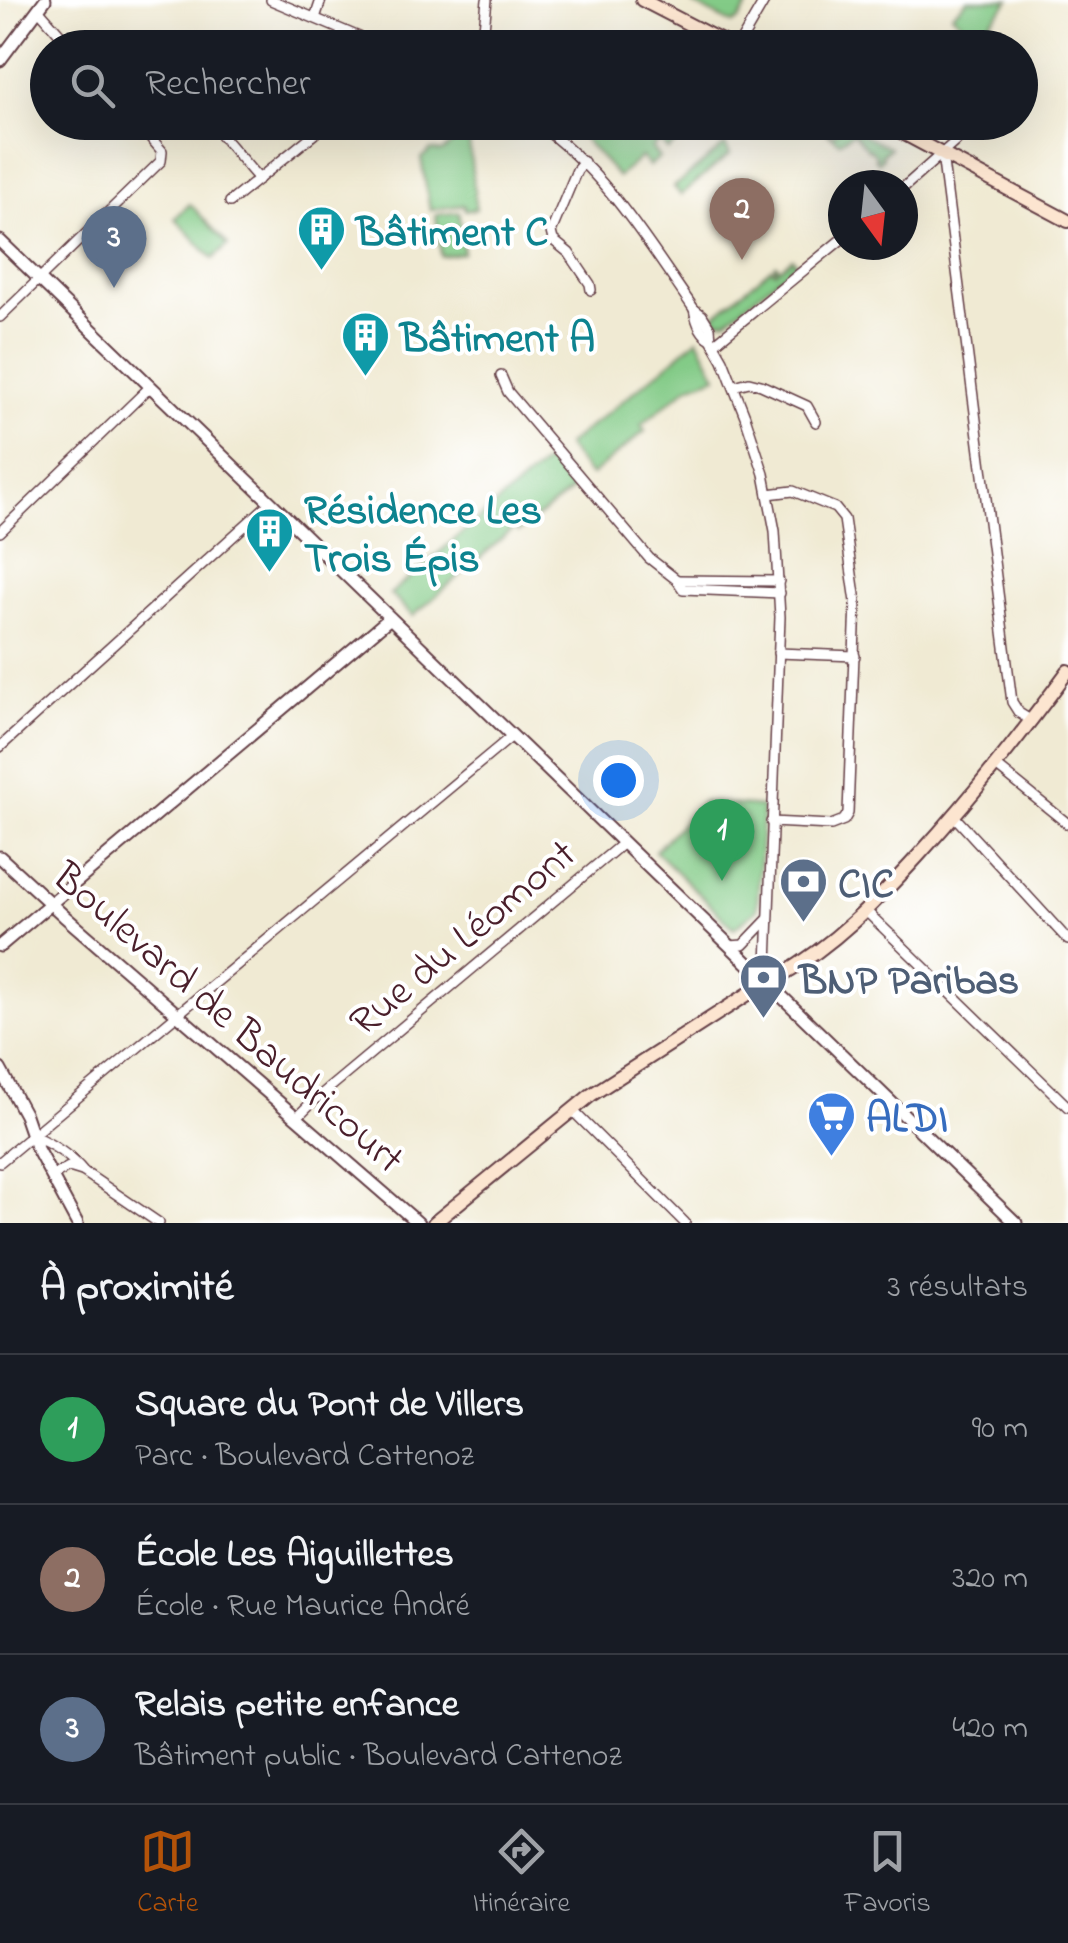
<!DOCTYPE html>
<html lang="fr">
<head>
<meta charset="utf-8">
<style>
	:root { --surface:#171b24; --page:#20242c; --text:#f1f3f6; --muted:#9ea1a6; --line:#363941; --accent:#b45309 }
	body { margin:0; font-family:"Indie Flower",sans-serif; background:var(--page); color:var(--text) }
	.compass { position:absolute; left:828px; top:170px; width:90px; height:90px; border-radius:50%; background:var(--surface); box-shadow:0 10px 40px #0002; rotate:165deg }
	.you { position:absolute; left:618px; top:780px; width:35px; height:35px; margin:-25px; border:8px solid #fff; border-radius:50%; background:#1a73e8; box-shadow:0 0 0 15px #1a73e833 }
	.badge { display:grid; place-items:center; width:65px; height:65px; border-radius:50%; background:var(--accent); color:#fff; font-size:32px; font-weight:700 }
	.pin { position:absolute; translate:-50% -82px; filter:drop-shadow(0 2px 5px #0008) }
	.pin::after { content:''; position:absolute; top:52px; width:35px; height:30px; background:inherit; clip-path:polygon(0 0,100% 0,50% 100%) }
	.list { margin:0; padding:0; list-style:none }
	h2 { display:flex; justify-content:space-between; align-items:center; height:130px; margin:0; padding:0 40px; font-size:42px }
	h2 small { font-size:32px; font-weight:400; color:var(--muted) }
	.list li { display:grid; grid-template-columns:65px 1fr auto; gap:30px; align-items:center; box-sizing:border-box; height:150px; padding:0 40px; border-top:2px solid var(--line) }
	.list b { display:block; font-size:38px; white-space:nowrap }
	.list p { margin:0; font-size:32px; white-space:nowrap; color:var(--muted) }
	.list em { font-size:32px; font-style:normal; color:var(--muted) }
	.icon { flex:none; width:55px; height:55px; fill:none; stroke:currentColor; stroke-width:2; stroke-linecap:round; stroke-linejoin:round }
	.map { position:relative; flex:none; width:1068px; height:1223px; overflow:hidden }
	.search { position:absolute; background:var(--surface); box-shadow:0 10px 40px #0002; left:30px; right:30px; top:30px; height:110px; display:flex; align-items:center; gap:25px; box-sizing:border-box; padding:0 35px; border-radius:55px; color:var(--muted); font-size:38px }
	.sheet { height:580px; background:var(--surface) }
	nav { display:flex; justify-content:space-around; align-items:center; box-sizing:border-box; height:140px; border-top:2px solid var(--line); background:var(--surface); font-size:28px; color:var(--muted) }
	nav a { display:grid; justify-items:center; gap:5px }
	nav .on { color:var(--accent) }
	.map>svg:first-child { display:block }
	.green { fill:#83cb87; stroke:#667559; stroke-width:2.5 }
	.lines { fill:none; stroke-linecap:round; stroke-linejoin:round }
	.minor-casing { stroke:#633d44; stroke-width:12 }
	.tertiary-casing { stroke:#633d44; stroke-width:15 }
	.secondary-casing { stroke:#633d44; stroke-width:16 }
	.minor { stroke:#fff; stroke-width:9 }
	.tertiary { stroke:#fff; stroke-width:11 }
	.secondary { stroke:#fce5d0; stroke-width:12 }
	.labels { text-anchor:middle; stroke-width:8; stroke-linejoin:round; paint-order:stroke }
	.culture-label { font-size:42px; font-weight:bold; fill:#0d838f; stroke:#fff; text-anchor:start }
	.service-label { font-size:42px; font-weight:bold; fill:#4e5e75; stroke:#fff; text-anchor:start }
	.street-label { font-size:42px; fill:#4a1f2b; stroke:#fff }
	.shop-label { font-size:42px; font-weight:bold; fill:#366cbe; stroke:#fff; text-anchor:start }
</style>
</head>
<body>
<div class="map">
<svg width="1068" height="1223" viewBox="0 0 1068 1223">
	<rect width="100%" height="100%" fill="#fff"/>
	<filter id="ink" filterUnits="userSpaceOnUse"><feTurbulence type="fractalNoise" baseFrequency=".01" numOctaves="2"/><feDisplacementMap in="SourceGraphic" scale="20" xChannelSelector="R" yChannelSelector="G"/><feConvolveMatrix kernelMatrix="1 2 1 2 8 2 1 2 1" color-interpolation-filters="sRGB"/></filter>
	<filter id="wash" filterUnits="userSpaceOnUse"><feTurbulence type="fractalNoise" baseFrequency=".0048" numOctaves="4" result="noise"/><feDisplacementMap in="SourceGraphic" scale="40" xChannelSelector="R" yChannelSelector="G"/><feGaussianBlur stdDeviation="2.25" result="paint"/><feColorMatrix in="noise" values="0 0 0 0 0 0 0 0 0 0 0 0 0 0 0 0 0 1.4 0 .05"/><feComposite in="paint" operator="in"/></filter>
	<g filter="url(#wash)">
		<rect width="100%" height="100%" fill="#f0ead3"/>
		<!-- green -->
		<g class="green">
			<polygon points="699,0 752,0 739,20 733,24 694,5"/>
			<polygon points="968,0 1010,0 976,38 952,14"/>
			<polygon points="467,123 476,209 465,210 464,205 430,210 421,158 431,150 442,152 454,142 449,135"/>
			<polygon points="590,123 590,122 699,123 668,150 660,141 652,148 659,158 649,166 641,157 618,177 580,135"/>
			<path d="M840,123L890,148L881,155L883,158L878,162L875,159L877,157L870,149L868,150L853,133L839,142L826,132L828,131L831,135C837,133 838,129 836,124Z"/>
			<polygon points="725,145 730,154 681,195 674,187"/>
			<polygon points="190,204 228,245 213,259 175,218"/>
			<polygon points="459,212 463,253 441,256 436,215"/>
			<polygon points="792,258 796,263 727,320 718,320 715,315 771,268 775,272 777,270 774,266 776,264 780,268"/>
			<path d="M698,338L717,376L689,386L641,425L645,431L590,476L566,446C610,410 656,376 698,338Z"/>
			<polygon points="552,457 578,486 518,532 514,528 413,616 390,594"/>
			<polygon points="702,802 763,807 757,910 734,928 655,851"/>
		</g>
	</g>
	<g filter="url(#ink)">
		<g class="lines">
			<defs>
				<g id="minor">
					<polyline points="271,0 385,48"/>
					<polyline points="38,9 72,48"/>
					<polyline points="315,18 321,0"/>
					<polyline points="131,43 138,48"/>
					<polyline points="482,48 487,0"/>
					<polyline points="737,48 765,0"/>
					<polyline points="210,122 259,179"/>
					<path d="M535,122C607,173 645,239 694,309L702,315L710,328L711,339L723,360L745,416L764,474L775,531L780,617L767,965"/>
					<polyline points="942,154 1012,702 1019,713 1032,721"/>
					<polyline points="584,162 577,170 551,232 553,240 569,253 590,284 591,290"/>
					<polyline points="903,188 956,141 972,122"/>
					<polyline points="230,202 329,122"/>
					<path d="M694,309C696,320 700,334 711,339"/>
					<polyline points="0,317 161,161 162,151 137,122"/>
					<polyline points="714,344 843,238"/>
					<polyline points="501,376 508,392 649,558 677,580 683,589 780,593"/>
					<polyline points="734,386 749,382 761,385 807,406 816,422"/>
					<polyline points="768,494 793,491 835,508 844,519 856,602 848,813 844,820 831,825 771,822"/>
					<polyline points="0,532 151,386"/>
					<polyline points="677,580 779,581"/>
					<polyline points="778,653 855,656"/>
					<polyline points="0,747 271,502"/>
					<polyline points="996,766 1068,824"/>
					<polyline points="954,816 1068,940"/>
					<polyline points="866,911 1068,1107"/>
					<polyline points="730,946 743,945 767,920"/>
					<polyline points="572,1110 685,1223"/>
					<polyline points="296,1118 310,1104 623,843"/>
					<path d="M31,1135C50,1143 71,1156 84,1172L159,1223"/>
					<polyline points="0,1162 512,736"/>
					<polyline points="52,1176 69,1167 82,1171"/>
				</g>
				<g id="tertiary">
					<polyline points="0,60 45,0"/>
					<polyline points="0,241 755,970"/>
					<polyline points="0,857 64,916 418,1223"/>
					<polyline points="0,946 390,618"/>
					<polyline points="775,990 1016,1223"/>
					<polyline points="0,1069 25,1115 36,1147 77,1223"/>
				</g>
				<g id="secondary">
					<polyline points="642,0 735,48"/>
					<polyline points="882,122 1068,221"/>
					<path d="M780,976C834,945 877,901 918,856C972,797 1021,735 1068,671"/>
					<polyline points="756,989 752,976 758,967 772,966 780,976"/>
					<path d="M756,989L767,993C776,991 781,985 780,976"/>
					<polyline points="434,1223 591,1095 756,989"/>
				</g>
			</defs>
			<!-- minor casing -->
			<use href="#minor" class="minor-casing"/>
			<!-- tertiary casing -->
			<use href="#tertiary" class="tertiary-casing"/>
			<!-- secondary casing -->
			<use href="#secondary" class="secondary-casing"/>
			<!-- minor -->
			<use href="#minor" class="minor"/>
			<!-- tertiary -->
			<use href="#tertiary" class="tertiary"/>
			<!-- secondary -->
			<use href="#secondary" class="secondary"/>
		</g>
	</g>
	<!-- icons -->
	<defs>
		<symbol id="building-pin" viewBox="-11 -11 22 30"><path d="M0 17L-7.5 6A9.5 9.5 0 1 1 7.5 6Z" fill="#0f9aa8" stroke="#fff"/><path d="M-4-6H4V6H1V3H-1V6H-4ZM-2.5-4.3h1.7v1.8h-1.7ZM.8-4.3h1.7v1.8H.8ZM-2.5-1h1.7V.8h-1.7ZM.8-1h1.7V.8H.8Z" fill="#fff"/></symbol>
		<symbol id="bank-pin" viewBox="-11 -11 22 30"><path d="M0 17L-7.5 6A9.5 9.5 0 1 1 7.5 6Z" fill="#5c6f8a" stroke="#fff"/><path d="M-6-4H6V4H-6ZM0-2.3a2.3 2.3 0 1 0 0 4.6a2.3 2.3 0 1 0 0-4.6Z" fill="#fff"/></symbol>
		<symbol id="supermarket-pin" viewBox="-11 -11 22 30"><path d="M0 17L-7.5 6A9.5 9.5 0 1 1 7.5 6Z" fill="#3f7fe0" stroke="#fff"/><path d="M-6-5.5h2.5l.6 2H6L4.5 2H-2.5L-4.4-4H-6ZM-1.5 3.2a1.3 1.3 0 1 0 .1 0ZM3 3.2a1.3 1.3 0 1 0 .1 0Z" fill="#fff"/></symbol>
	</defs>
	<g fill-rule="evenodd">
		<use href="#building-pin" x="294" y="202" width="55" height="75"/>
		<use href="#building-pin" x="338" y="308" width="55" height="75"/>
		<use href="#building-pin" x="242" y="504" width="55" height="75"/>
		<use href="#bank-pin" x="776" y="854" width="55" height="75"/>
		<use href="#bank-pin" x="736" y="950" width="55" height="75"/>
		<use href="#supermarket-pin" x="804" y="1088" width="55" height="75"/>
	</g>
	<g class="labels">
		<!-- culture labels -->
		<g class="culture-label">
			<text x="356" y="245">Bâtiment C</text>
			<text x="400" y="351">Bâtiment A</text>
			<text x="304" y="523">Résidence Les<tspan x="304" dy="48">Trois Épis</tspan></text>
		</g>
		<!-- service labels -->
		<g class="service-label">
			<text x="838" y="897">CIC</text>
			<text x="799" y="993">BNP Paribas</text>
		</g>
		<!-- street labels -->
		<g class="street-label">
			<text transform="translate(461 936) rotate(-40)" y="15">Rue du Léomont</text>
			<text transform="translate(230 1016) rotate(41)" y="15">Boulevard de Baudricourt</text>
		</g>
		<!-- shop labels -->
		<g class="shop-label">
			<text x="866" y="1131">ALDI</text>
		</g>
	</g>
</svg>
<svg class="compass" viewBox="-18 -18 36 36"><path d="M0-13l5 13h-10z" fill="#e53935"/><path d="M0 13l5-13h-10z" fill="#9ea1a6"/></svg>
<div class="you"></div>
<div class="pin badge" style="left:722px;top:881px;background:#2e9e5b">1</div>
<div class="pin badge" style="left:742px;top:260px;background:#8d6e63">2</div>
<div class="pin badge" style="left:114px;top:288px;background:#5c6f8a">3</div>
<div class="search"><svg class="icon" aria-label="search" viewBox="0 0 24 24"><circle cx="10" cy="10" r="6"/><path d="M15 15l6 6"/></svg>Rechercher</div>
</div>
<section class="sheet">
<h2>À proximité<small>3 résultats</small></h2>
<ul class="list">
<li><span class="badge" style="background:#2e9e5b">1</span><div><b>Square du Pont de Villers</b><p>Parc · Boulevard Cattenoz</p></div><em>90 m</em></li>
<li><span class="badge" style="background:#8d6e63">2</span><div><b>École Les Aiguillettes</b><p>École · Rue Maurice André</p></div><em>320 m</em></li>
<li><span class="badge" style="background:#5c6f8a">3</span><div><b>Relais petite enfance</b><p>Bâtiment public · Boulevard Cattenoz</p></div><em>420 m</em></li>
</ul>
</section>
<nav>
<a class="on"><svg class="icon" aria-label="map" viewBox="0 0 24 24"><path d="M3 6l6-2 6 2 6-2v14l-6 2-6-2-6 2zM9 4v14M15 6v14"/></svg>Carte</a>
<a><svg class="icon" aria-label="directions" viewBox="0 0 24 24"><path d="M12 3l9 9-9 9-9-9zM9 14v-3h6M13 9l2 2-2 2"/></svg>Itinéraire</a>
<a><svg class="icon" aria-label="saved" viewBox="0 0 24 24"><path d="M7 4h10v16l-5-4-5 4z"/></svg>Favoris</a>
</nav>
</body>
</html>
